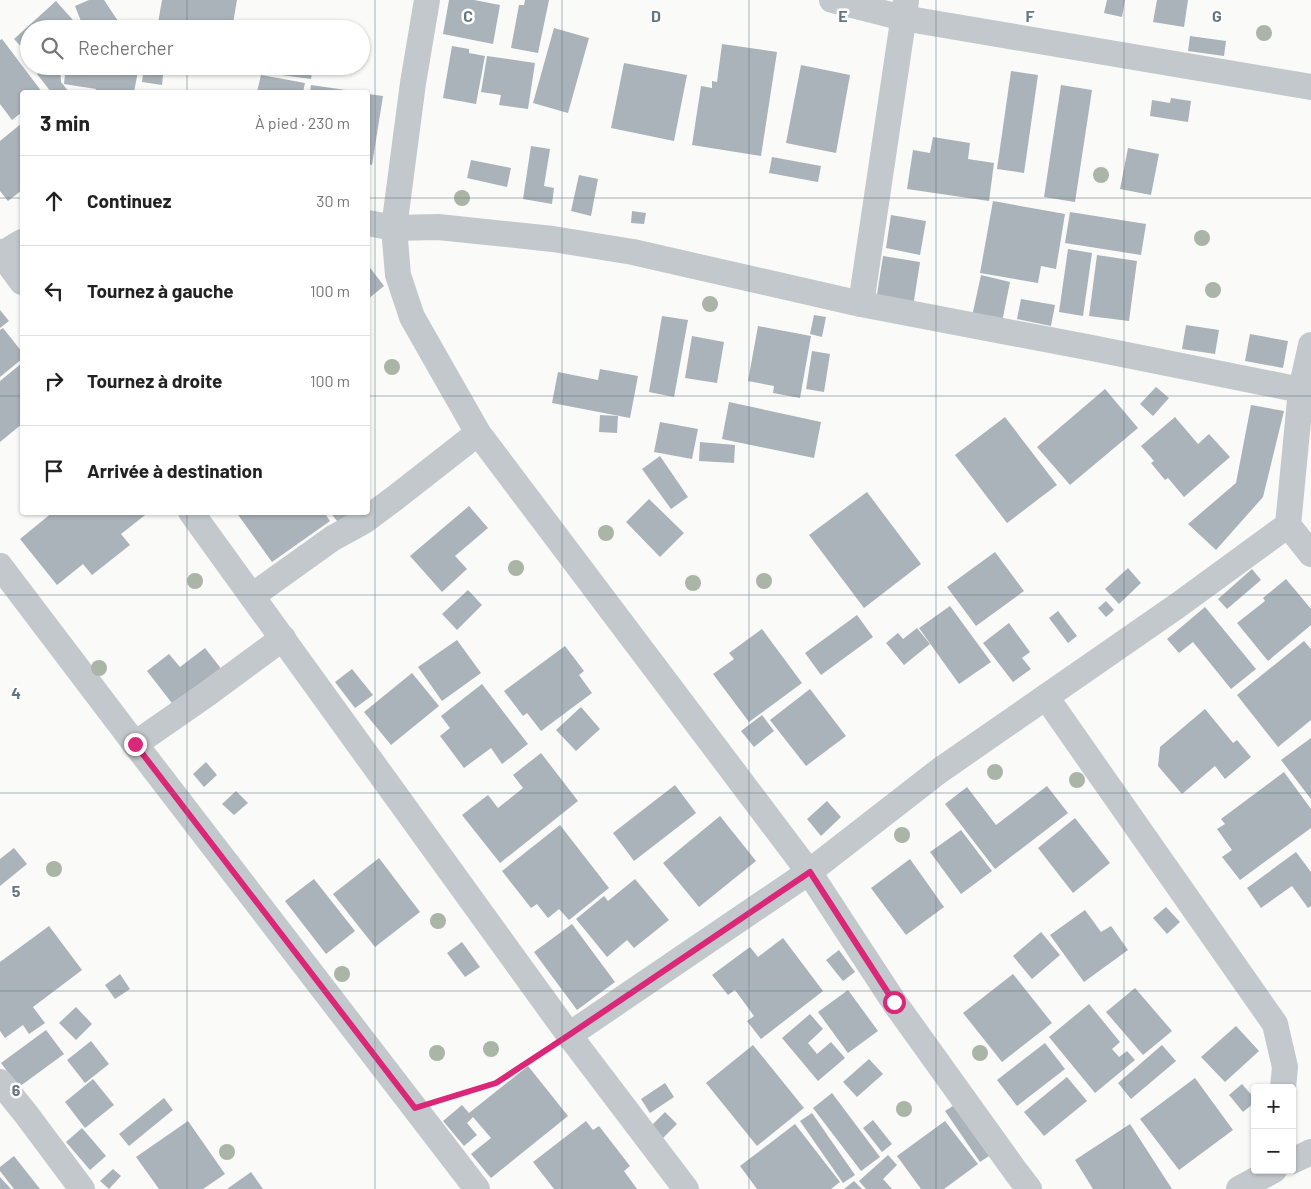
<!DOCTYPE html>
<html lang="fr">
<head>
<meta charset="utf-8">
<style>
	:root { --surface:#fff; --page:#f6f6f6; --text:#222; --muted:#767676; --line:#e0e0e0 }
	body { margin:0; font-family:Barlow,sans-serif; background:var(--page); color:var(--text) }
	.controls { position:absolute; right:15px; bottom:15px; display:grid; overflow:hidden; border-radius:5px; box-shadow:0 1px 4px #0004 }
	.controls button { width:45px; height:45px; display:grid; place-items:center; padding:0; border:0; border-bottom:1px solid var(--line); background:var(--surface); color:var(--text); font:25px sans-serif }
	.stop { position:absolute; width:15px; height:15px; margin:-11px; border:4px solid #db2777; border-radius:50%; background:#fff }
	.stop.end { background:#db2777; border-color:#fff; box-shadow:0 1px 5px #0008 }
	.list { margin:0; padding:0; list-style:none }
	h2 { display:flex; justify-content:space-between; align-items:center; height:65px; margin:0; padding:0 20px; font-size:21px }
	h2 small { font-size:16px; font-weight:400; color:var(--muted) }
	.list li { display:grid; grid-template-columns:32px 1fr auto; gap:15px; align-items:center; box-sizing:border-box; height:90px; padding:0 20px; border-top:1px solid var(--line) }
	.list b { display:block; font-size:19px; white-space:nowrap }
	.list em { font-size:16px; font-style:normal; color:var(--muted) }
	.icon { flex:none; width:28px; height:28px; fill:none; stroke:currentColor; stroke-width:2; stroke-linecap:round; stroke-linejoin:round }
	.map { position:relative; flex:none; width:1311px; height:1189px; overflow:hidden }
	.search { position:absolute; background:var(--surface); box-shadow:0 1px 4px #0004; left:20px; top:20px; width:350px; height:55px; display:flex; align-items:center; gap:12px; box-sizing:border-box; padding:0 18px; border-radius:28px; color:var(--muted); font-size:19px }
	.panel { position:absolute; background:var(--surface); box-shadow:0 1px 4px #0004; left:20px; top:90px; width:350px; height:425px; border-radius:5px }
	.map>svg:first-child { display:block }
	.building { fill:#aab3b9 }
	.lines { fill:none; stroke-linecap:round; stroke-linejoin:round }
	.path { stroke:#bbbfc2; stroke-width:3; stroke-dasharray:2.5 2.5; stroke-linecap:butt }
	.street { stroke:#c3c8cc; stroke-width:26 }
	.tree { fill:#aab4a7 }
	.route { stroke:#db2777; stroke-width:6 }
	.grid { fill:none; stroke:#657683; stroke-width:1; stroke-opacity:0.55 }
	.grid-label { font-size:16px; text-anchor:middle; font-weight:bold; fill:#657683; stroke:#fff; stroke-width:5; stroke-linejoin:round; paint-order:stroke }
</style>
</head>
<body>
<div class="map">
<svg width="1311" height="1189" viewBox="0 0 1311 1189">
	<rect width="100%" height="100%" fill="#fafaf8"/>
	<!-- building -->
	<g class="building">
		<polygon points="89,0 104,0 118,21 137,29 84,29 75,6"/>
		<polygon points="162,0 237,0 232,29 157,29"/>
		<polygon points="449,0 474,0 500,5 493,44 443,34"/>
		<polygon points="525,0 549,0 538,53 511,48 519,5 524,5"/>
		<polygon points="1107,0 1125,0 1122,17 1104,13"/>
		<polygon points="1157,0 1188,0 1184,27 1153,22"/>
		<polygon points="56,1 80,28 29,29 29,55 14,39"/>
		<polygon points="554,28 589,38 568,113 533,103"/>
		<polygon points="1190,36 1226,41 1224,56 1188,51"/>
		<polygon points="2,39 42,92 22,92 22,112 12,120 0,104 0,40"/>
		<polygon points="722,44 777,52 761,156 692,145 701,86 712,88 712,81 717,82"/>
		<polygon points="452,46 469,49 469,53 485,56 476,104 443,98"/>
		<polygon points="487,56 535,63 528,109 499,105 501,95 481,92"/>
		<polygon points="624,63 687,75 674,141 611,128"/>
		<polygon points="801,65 850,75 836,153 786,143"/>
		<polygon points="45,66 60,66 61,82 69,92 51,92 37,74"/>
		<polygon points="66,66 139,66 134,92 95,92 96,89 64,84"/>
		<polygon points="144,66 164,66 162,85 142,82"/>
		<polygon points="283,66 313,66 311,79 281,75"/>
		<polygon points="1011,71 1038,75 1024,173 997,169"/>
		<polygon points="261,75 305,83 303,92 257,92"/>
		<polygon points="311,85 353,91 353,92 310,92"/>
		<polygon points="1061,85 1092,90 1075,202 1044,197"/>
		<polygon points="368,94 383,96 372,165 368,164"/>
		<polygon points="1171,98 1191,101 1188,122 1150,116 1152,100 1170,103"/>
		<polygon points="22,123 22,190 8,201 0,191 0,141"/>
		<polygon points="933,137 970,143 968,159 994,163 989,201 907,189 913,150 930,153"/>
		<polygon points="531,146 550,149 544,186 554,188 552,204 523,199"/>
		<polygon points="1128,148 1159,154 1151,195 1120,189"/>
		<polygon points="772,157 821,166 818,182 769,173"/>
		<polygon points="471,160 511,168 507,187 467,178"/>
		<polygon points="579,175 598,179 591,216 571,211"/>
		<polygon points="993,201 1065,214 1056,269 1041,266 1038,283 980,273"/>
		<polygon points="632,211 646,213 644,224 631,223"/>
		<polygon points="1070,212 1146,224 1141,255 1065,243"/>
		<polygon points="891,215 926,221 920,255 886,248"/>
		<polygon points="1068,249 1092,253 1083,316 1059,312"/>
		<polygon points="1097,255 1137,261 1129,321 1089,316"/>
		<polygon points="883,256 920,262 913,307 876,301"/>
		<polygon points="368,265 384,286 368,299"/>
		<polygon points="981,275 1010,282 1001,327 971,321"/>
		<polygon points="1021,299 1055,305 1051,326 1017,319"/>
		<polygon points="0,310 9,321 0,328"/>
		<polygon points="814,315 826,317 822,337 810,334"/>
		<polygon points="662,316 688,320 674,397 649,392"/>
		<polygon points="1186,325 1219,330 1215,354 1182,349"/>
		<polygon points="758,326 811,336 800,398 773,393 774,386 748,381"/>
		<polygon points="3,328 22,352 22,359 0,377 0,330"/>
		<polygon points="1250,334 1288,341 1283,368 1245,361"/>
		<polygon points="692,336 724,342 717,383 685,378"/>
		<polygon points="812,351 830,354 824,392 806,389"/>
		<polygon points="22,363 22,424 0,442 0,381"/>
		<polygon points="600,369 638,376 630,418 552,403 558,372 598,380"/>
		<polygon points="1156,387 1169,398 1153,416 1140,404"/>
		<polygon points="1105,389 1138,428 1070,485 1037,447"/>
		<polygon points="729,402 821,422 814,458 722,439"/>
		<polygon points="1251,405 1284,411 1263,497 1216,550 1188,524 1236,483"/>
		<polygon points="600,415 618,416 617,433 599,432"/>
		<polygon points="1005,417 1057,485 1007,523 955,455"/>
		<polygon points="1175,417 1198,444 1209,434 1230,457 1184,497 1168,478 1165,480 1151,463 1154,461 1141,446"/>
		<polygon points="660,422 698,429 692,459 654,452"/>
		<polygon points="700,442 735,445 734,463 699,461"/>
		<polygon points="660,456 688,497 671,509 642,469"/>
		<polygon points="867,492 921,564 864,608 809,535"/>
		<polygon points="649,499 684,533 660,557 626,522"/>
		<polygon points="469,506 488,528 455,556 467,569 442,592 410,556"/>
		<polygon points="53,512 149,512 121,534 130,545 92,575 83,564 57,585 20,539"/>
		<polygon points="236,512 324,512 330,521 272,562"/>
		<polygon points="330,512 367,512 344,530"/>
		<polygon points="995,552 1024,591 976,626 947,587"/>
		<polygon points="1128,568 1141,583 1119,604 1105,589"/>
		<polygon points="1252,569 1261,580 1227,609 1218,599"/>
		<polygon points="1286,579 1311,609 1311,625 1268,661 1237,623 1265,601 1263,598"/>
		<polygon points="468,590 482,605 457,630 442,614"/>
		<polygon points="1106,601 1114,610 1106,617 1098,608"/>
		<polygon points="950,606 991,662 959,684 919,628"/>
		<polygon points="1205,607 1256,669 1231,689 1193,642 1179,653 1167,639"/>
		<polygon points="1058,611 1077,636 1068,643 1049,618"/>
		<polygon points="857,615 873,637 821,675 805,653"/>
		<polygon points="1009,623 1030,652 1022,658 1031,669 1013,682 983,643"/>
		<polygon points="917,628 930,644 904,665 886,643 898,633 903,639"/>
		<polygon points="762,629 802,683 749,722 713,674 734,659 729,653"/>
		<polygon points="457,640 481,673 442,701 418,667"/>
		<polygon points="1304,641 1311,649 1311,720 1278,747 1237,695"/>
		<polygon points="565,646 584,671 579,675 592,693 541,731 527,713 523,716 504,691"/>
		<polygon points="205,648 226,675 178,711 147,671 169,654 180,667"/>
		<polygon points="352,669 373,695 355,708 335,682"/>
		<polygon points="412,673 439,706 391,745 364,712"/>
		<polygon points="482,684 528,744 502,764 491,748 464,768 440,736 450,728 441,716"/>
		<polygon points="810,689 846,736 806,766 770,720"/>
		<polygon points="581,707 600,729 576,751 556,730"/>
		<polygon points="1205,709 1233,743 1237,740 1251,757 1225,779 1215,766 1182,794 1158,766 1160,747"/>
		<polygon points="762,715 774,731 754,747 741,731"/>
		<polygon points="1311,738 1311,799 1281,760"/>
		<polygon points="541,753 578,801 500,863 462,815 488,795 498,808 523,788 513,775"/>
		<polygon points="206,762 217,775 204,787 193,774"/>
		<polygon points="1284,772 1311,809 1311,828 1240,880 1222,857 1232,850 1217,829 1225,824 1221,819"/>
		<polygon points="675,785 696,813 634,861 613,833"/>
		<polygon points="1047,786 1068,813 995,869 945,804 967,787 996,825"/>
		<polygon points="236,791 248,803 234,815 222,804"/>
		<polygon points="827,801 841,817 821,836 807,819"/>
		<polygon points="720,816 756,861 699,907 663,863"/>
		<polygon points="1075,818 1110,863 1073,893 1038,848"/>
		<polygon points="560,825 609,888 569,920 559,909 548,918 537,904 531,908 502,871"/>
		<polygon points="961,830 992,871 961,894 930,852"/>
		<polygon points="14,848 27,864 0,886 0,859"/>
		<polygon points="1296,852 1311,872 1311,906 1308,908 1292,886 1261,908 1247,888"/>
		<polygon points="379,858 420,912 375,947 333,894"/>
		<polygon points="910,859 944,907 906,935 871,888"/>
		<polygon points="314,879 355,931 326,954 285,901"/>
		<polygon points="635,879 669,920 634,948 627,940 607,957 576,919 604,896 608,901"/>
		<polygon points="1166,907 1180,922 1167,934 1153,918"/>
		<polygon points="1085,910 1101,932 1111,926 1128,950 1084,982 1050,935"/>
		<polygon points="572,924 615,982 577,1010 534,952"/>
		<polygon points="49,926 82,970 33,1007 45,1023 29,1034 23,1025 5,1038 0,1031 0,962"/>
		<polygon points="1041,932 1060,955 1032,979 1013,956"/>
		<polygon points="783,938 823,991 761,1039 747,1021 754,1016 735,990 728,995 712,975 750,947 758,957"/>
		<polygon points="462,942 480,967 465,977 447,953"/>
		<polygon points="839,950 855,972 843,981 826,960"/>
		<polygon points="120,974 130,989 115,999 105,985"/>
		<polygon points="1013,974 1052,1023 1002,1062 963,1013"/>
		<polygon points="1135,988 1172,1031 1143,1055 1106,1012"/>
		<polygon points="848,990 878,1031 848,1053 818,1012"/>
		<polygon points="1089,1004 1120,1042 1112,1049 1119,1057 1127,1051 1135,1060 1095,1093 1049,1037"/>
		<polygon points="76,1007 92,1024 76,1040 59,1023"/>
		<polygon points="810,1014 823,1029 808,1043 817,1054 831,1042 845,1058 818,1081 782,1038"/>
		<polygon points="1236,1026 1259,1051 1225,1082 1201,1057"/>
		<polygon points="46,1030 64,1054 19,1087 1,1063"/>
		<polygon points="91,1041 109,1064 85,1083 67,1060"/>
		<polygon points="1045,1043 1065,1069 1017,1106 997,1080"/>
		<polygon points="753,1045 804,1108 757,1146 706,1083"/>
		<polygon points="1162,1045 1176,1061 1131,1099 1118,1083"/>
		<polygon points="869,1059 883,1074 857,1097 843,1082"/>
		<polygon points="528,1066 568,1116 491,1178 471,1154 491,1138 473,1117 467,1123 477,1135 464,1146 443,1121 462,1105 469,1113"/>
		<polygon points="1067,1077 1087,1101 1044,1136 1024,1112"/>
		<polygon points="1195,1078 1233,1130 1179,1170 1140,1119"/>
		<polygon points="93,1079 114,1105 85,1128 65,1102"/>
		<polygon points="665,1083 674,1097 650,1113 641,1099"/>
		<polygon points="1242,1084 1255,1099 1255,1102 1243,1112 1229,1095"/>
		<polygon points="832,1093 880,1157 861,1171 813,1108"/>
		<polygon points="164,1098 173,1110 129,1146 119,1134"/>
		<polygon points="959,1102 995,1152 980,1162 945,1111"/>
		<polygon points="665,1112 677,1124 663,1138 651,1126"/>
		<polygon points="812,1113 855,1175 843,1183 800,1121"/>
		<polygon points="873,1120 892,1144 882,1152 863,1128"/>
		<polygon points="188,1121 225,1174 203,1189 159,1189 136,1157"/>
		<polygon points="586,1121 593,1130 599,1126 630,1166 624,1171 637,1189 554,1189 533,1162"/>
		<polygon points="945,1121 978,1164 944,1189 921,1189 897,1156"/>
		<polygon points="795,1124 840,1182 831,1189 757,1189 740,1166"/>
		<polygon points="1130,1124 1172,1189 1093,1189 1075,1160"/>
		<polygon points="82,1128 106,1156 90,1170 66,1142"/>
		<polygon points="888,1155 897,1165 883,1179 892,1189 866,1189 859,1181"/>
		<polygon points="14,1156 40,1189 14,1189 0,1171 0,1167"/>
		<polygon points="113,1169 121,1176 109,1189 100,1181"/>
		<polygon points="251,1172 263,1189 227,1189"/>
		<polygon points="0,1177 11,1189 0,1189"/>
		<polygon points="854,1181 862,1189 844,1189"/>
	</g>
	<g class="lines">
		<!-- path -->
		<polyline class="path" points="444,1099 496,1083 546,1051"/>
		<!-- street -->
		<g class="street">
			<polyline points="427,0 413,83 394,228 398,275 412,317 478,433 809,872 894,1002 1016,1172 1029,1189"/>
			<polyline points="832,0 903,18 1311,87"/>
			<polyline points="368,223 394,228 438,227 553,239 633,252 861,304 1092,348 1311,392"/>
			<polyline points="0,252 22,282"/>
			<polyline points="2,254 22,242"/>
			<polyline points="861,304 906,1"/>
			<polyline points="1311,345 1301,390 1288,525 1311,554"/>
			<polyline points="191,512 569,1035 686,1189"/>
			<polyline points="0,566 135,744 477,1189"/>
			<polyline points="252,596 333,538 364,521 395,498 478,433"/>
			<polyline points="1046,697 1275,1024 1285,1067 1283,1088"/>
			<polyline points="135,744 207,694 283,638"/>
			<polyline points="569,1035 809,872 939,771 1177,606 1288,525"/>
			<polyline points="0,1082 26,1114 82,1189"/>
			<polyline points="1292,1161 1311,1152"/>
			<polyline points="1239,1189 1274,1170"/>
		</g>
	</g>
	<!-- trees -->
	<g class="tree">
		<circle cx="1264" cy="33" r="8"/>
		<circle cx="1101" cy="175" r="8"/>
		<circle cx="462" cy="198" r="8"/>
		<circle cx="1202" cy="238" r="8"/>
		<circle cx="1213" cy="290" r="8"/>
		<circle cx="710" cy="304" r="8"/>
		<circle cx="392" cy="367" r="8"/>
		<circle cx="606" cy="533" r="8"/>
		<circle cx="516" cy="568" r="8"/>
		<circle cx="195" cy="581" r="8"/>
		<circle cx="764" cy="581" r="8"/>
		<circle cx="693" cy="583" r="8"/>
		<circle cx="99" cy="668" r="8"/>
		<circle cx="995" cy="772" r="8"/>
		<circle cx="1077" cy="780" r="8"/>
		<circle cx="902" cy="835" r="8"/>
		<circle cx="54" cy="869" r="8"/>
		<circle cx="438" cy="921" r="8"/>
		<circle cx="342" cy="974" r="8"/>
		<circle cx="491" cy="1049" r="8"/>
		<circle cx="437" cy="1053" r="8"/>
		<circle cx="980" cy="1053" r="8"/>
		<circle cx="904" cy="1109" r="8"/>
		<circle cx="227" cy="1152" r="8"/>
	</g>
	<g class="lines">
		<!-- route -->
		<polyline class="route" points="135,744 415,1108 496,1083 569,1035 810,872 894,1002"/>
	</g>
	<!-- grid -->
	<path class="grid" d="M187,0V29M375,0V1189M562,0V1189M749,0V1189M936,0V1189M1124,0V1189M187,66V92M0,198H22M368,198H1311M0,396H22M368,396H1311M187,512V1189M0,595H1311M0,793H1311M0,991H1311"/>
	<g class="grid-label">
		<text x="468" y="22">C</text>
		<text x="656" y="22">D</text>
		<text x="843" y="22">E</text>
		<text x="1030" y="22">F</text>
		<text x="1217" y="22">G</text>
		<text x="16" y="699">4</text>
		<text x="16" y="897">5</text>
		<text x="16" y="1096">6</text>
	</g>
</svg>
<div class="controls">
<button>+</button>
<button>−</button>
</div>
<div class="stop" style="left:894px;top:1002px"></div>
<div class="stop end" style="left:135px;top:744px"></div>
<div class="search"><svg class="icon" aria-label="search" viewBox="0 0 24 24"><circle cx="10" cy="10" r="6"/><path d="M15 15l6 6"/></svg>Rechercher</div>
<section class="panel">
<h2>3 min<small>À pied · 230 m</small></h2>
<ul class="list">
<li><svg class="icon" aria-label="ahead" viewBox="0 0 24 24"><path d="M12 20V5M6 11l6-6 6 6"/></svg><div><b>Continuez</b></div><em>30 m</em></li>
<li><svg class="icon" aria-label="left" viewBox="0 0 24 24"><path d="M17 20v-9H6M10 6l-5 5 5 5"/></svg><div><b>Tournez à gauche</b></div><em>100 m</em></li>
<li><svg class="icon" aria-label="right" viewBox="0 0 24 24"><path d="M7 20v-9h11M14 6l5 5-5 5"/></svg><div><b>Tournez à droite</b></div><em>100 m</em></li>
<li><svg class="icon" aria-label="arrive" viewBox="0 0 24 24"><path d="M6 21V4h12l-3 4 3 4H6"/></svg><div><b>Arrivée à destination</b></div></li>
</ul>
</section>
</div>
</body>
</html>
